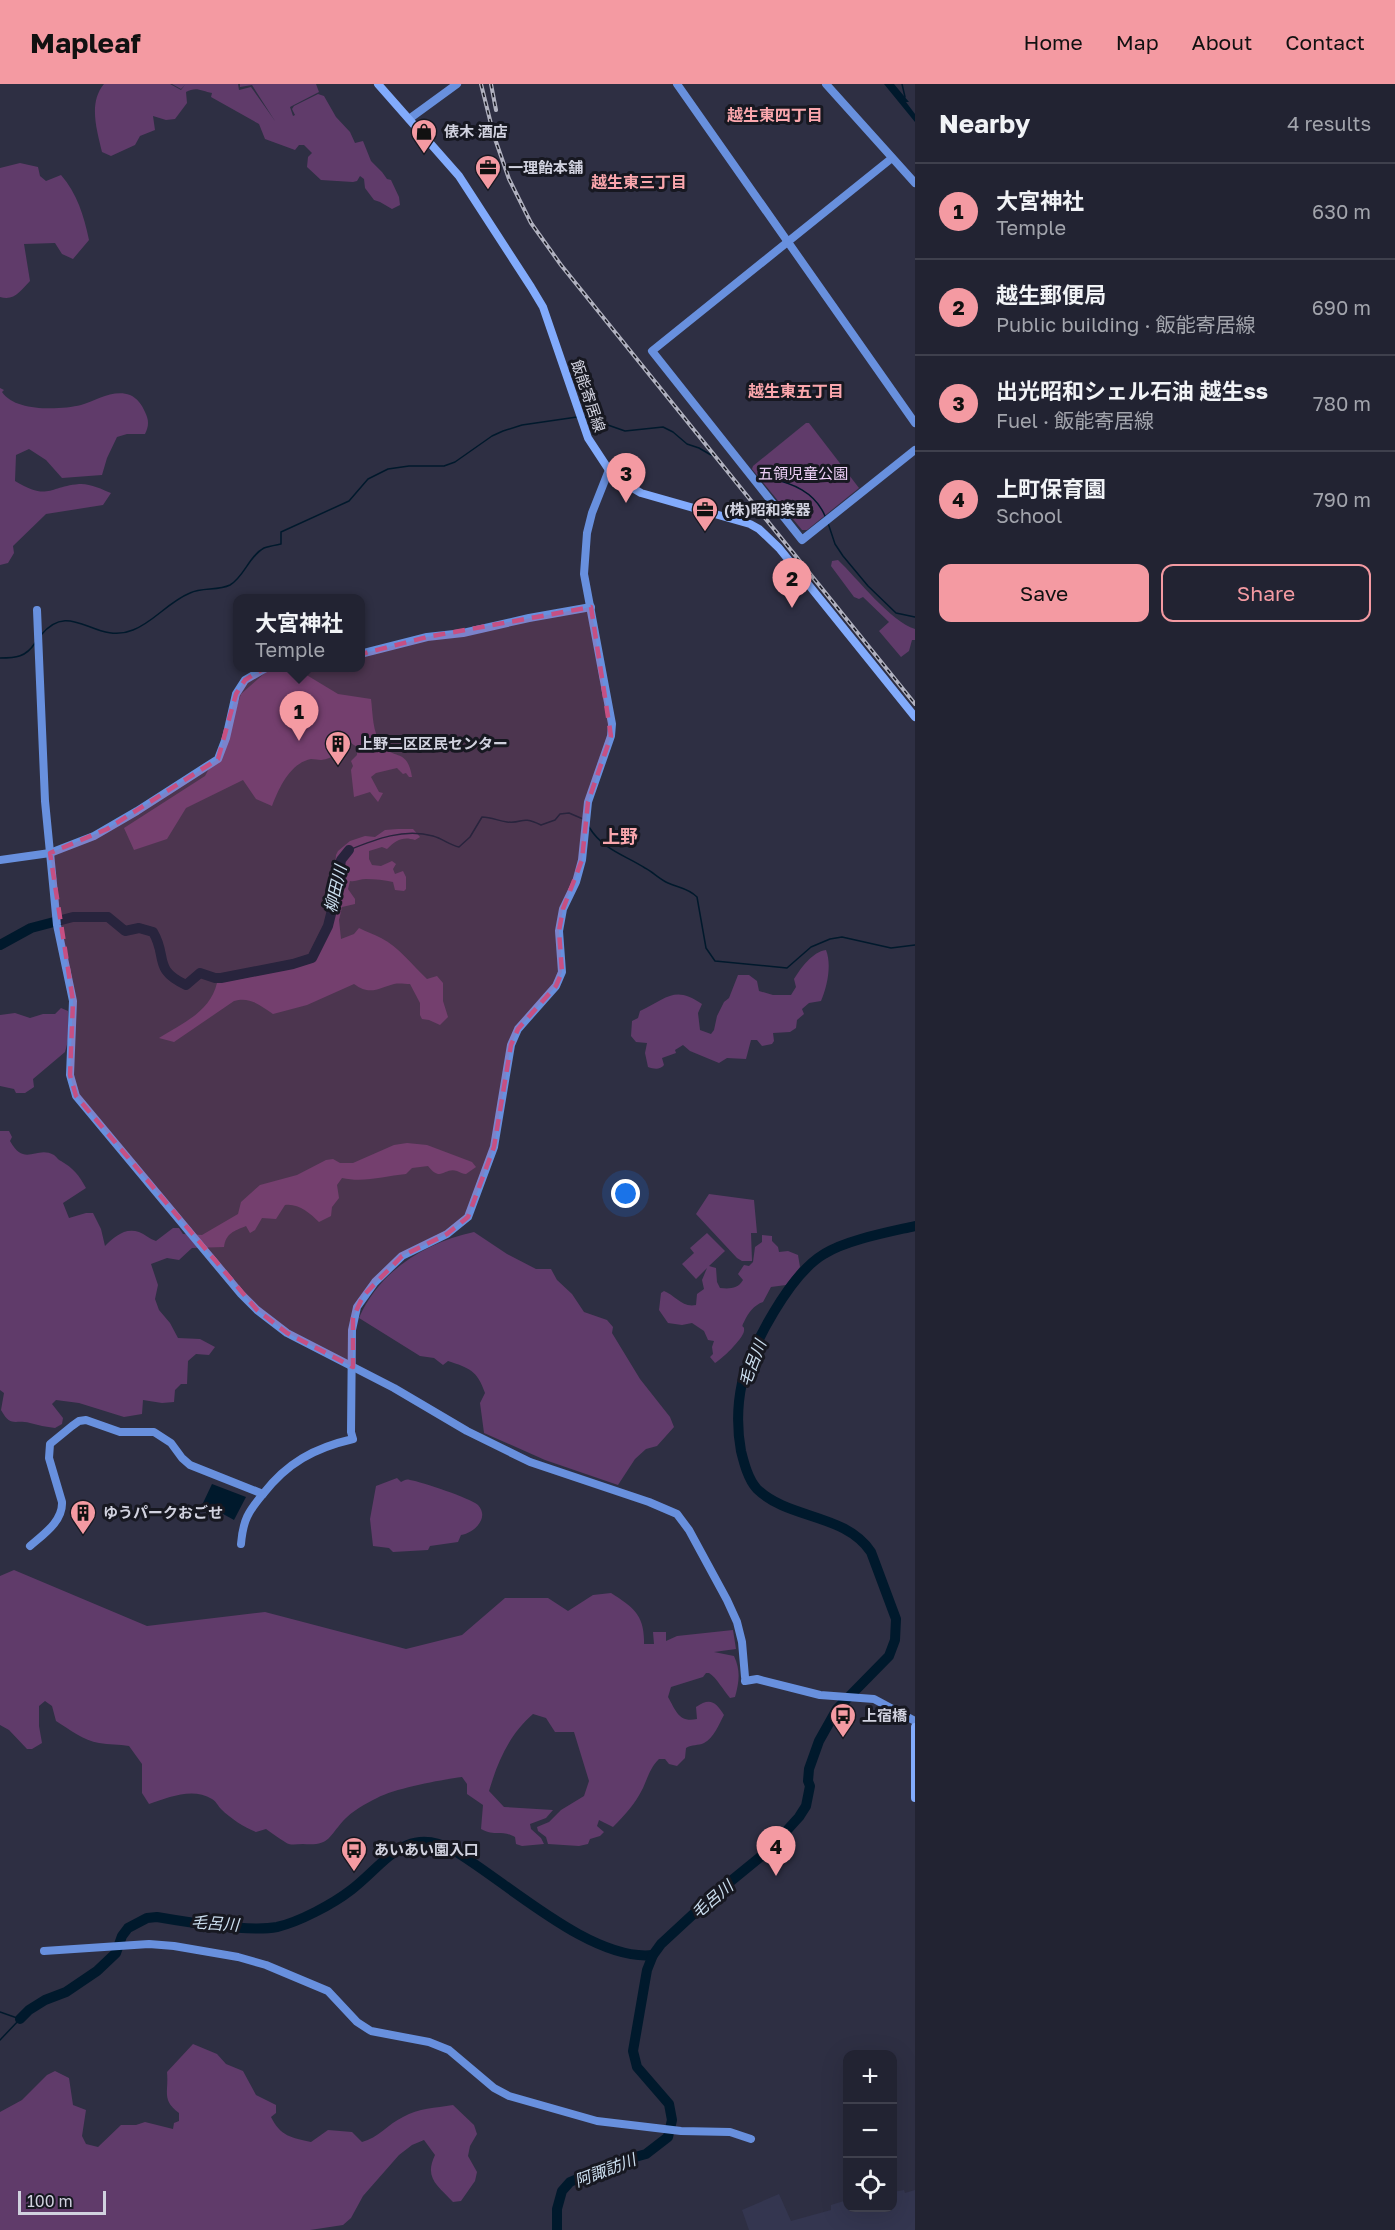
<!DOCTYPE html>
<html lang="en">
<head>
<meta charset="utf-8">
<style>
	:root { --surface:#222332; --page:#2a2b3a; --text:#f1f3f6; --muted:#a2a4ac; --line:#3f404d; --accent:#f49aa2 }
	body { margin:0; font-family:"Golos Text","Noto Sans JP",sans-serif; background:var(--page); color:var(--text) }
	.controls { position:absolute; right:18px; bottom:18px; display:grid; overflow:hidden; border-radius:12px; box-shadow:0 6px 24px #0002 }
	.controls button { width:54px; height:54px; display:grid; place-items:center; padding:0; border:0; border-bottom:2px solid var(--line); background:var(--surface); color:var(--text); font:30px sans-serif }
	.scale { position:absolute; left:18px; bottom:15px; width:88px; box-sizing:border-box; padding-left:6px; border:3px solid #d1d2df; border-top:0; font-size:16px; line-height:21px; white-space:nowrap; color:#d1d2df; -webkit-text-stroke:4px #171821; paint-order:stroke }
	.you { position:absolute; left:626px; top:1110px; width:21px; height:21px; margin:-15px; border:4px solid #fff; border-radius:50%; background:#1a73e8; box-shadow:0 0 0 9px #1a73e833 }
	.badge { display:grid; place-items:center; width:39px; height:39px; border-radius:50%; background:var(--accent); color:#111; font-size:20px; font-weight:700 }
	.pin { position:absolute; translate:-50% -50px; filter:drop-shadow(0 2px 3px #0008) }
	.pin::after { content:''; position:absolute; top:32px; width:21px; height:18px; background:inherit; clip-path:polygon(0 0,100% 0,50% 100%) }
	.popup { position:absolute; left:233px; top:510px; width:132px; height:78px; box-sizing:border-box; display:grid; place-content:center; border-radius:12px; background:var(--surface); filter:drop-shadow(0 2px 4px #0005); font-size:20px; white-space:nowrap; color:var(--muted) }
	.popup b { font-size:22px; color:var(--text) }
	.popup::after { content:''; position:absolute; left:50%; top:100%; margin-left:-12px; border:12px solid transparent; border-top-color:var(--surface) }
	.list { margin:0; padding:0; list-style:none }
	h2 { display:flex; justify-content:space-between; align-items:center; height:78px; margin:0; padding:0 24px; font-size:26px }
	h2 small { font-size:20px; font-weight:400; color:var(--muted) }
	.list li { display:grid; grid-template-columns:39px 1fr auto; gap:18px; align-items:center; box-sizing:border-box; height:96px; padding:0 24px; border-top:2px solid var(--line) }
	.list b { display:block; font-size:22px; white-space:nowrap }
	.list p { margin:0; font-size:20px; white-space:nowrap; color:var(--muted) }
	.list em { font-size:20px; font-style:normal; color:var(--muted) }
	.actions { display:flex; gap:12px; padding:18px 24px }
	.actions a { flex:1; padding:14px 0; border:2px solid var(--accent); border-radius:12px; text-align:center; font-size:21px; color:var(--accent) }
	.actions .main { background:var(--accent); color:#111 }
	.icon { flex:none; width:33px; height:33px; fill:none; stroke:currentColor; stroke-width:2; stroke-linecap:round; stroke-linejoin:round }
	.map { position:relative; flex:none; width:915px; height:2146px; overflow:hidden }
	header { display:flex; align-items:center; gap:36px; box-sizing:border-box; height:84px; padding:0 30px; background:var(--accent); color:#111 }
	header strong { font-size:28px }
	nav { display:flex; gap:33px; margin-inline-start:auto; font-size:21px }
	main { display:flex }
	aside { flex:1; background:var(--surface) }
	.map>svg:first-child { display:block }
	.built { fill:#343650 }
	.green { fill:#603b6a }
	.water { fill:#00192c }
	.lines { fill:none; stroke-linecap:round; stroke-linejoin:round }
	.stream { stroke:#00192c; stroke-width:1.5 }
	.river { stroke:#00192c; stroke-width:10 }
	.secondary { stroke:#6890de; stroke-width:8 }
	.primary { stroke:#82abfc; stroke-width:8 }
	.rail-casing { stroke:#b0b1bf; stroke-width:4 }
	.rail { stroke:#171821; stroke-width:1.5; stroke-dasharray:4.5; stroke-linecap:butt }
	.marked { fill:#c65083; fill-opacity:0.2; stroke:#c65083; stroke-width:4.5; stroke-dasharray:12 8; stroke-linejoin:round }
	.labels { text-anchor:middle; stroke-width:6; stroke-linejoin:round; paint-order:stroke }
	.poi-label { font-size:15px; font-weight:bold; fill:#d1d2df; stroke:#171821; text-anchor:start }
	.street-label { font-size:15px; fill:#d1d2df; stroke:#171821 }
	.park-label { font-size:15px; fill:#edcff6; stroke:#171821 }
	.neighbourhood-label { font-size:16px; font-weight:bold; fill:#fba7ad; stroke:#171821 }
	.water-label { font-size:16px; font-style:italic; fill:#cde0f1; stroke:#171821 }
	.quarter-label { font-size:18px; font-weight:bold; fill:#fba7ad; stroke:#171821 }
</style>
</head>
<body>
<header>
<strong>Mapleaf</strong>
<nav><a>Home</a><a>Map</a><a>About</a><a>Contact</a></nav>
</header>
<main>
<div class="map">
<svg width="915" height="2146" viewBox="0 0 915 2146">
	<rect width="100%" height="100%" fill="#2e2f43"/>
	<!-- built -->
	<polygon class="built" points="904,2106 905,2109 915,2106 915,2146 749,2146 742,2126 779,2110 791,2137 831,2126 831,2121 847,2116 848,2124 892,2124 893,2108"/>
	<!-- green -->
	<g class="green">
		<path d="M104,0H170L181,6L185,1L181,5L172,0H238L239,6L251,3L275,37L252,1L240,3V0H316L319,8L290,23L293,32L295,31L292,25L294,22L318,10L324,12L336,33L350,48L355,59L363,57L371,77L382,88L387,95L391,96L399,113L400,121L392,125L380,118L374,116L365,104L364,95L360,92L357,97L353,98L321,96L307,83L308,73L312,69L304,61H299L295,66L265,55L259,40L211,13L212,9C202,7 196,2 186,8L187,19L175,35L166,36L153,32L155,46L140,52L135,61L111,72L102,68C97,46 88,19 104,0Z"/>
		<path d="M20,79L38,83L40,92L46,97L61,91C77,109 84,132 89,156L73,175L62,170L55,159L24,160L30,197C20,207 15,217 0,213V84Z"/>
		<path d="M0,304L4,306L2,308C15,328 60,326 81,321C96,317 113,305 130,311C137,314 142,321 145,328C149,336 149,342 145,350H127L117,353L107,374L102,391L62,394L46,376L29,365L16,371L15,397C48,417 48,403 79,400C89,399 102,405 111,409L103,421L46,430L13,462L14,469L8,479L0,481Z"/>
		<polygon points="806,339 809,339 859,404 807,446 802,446 752,385 753,382"/>
		<path d="M838,476C857,494 891,538 915,545V556H912L909,567L901,573L879,547L889,538L863,513L859,515L854,513L831,482L832,477Z"/>
		<path d="M285,584H295L338,610L371,615C373,630 372,648 382,661C394,677 407,663 412,693H409L406,689L403,690L397,684L376,689L371,693L379,708L383,709L378,718L370,708L354,713L351,686L353,682L351,677L357,671V663L348,657C341,667 333,675 321,676C318,676 315,675 311,675C290,679 279,704 272,722L256,715L243,696L186,724L167,755L134,766L124,744L205,692L226,654L241,610L266,588Z"/>
		<path d="M398,745H413L420,753L415,756C403,752 396,756 387,765L382,763L369,767V775L372,781L381,782L392,777L396,780L393,785L395,790L403,787L406,793V805L404,807L395,806L393,798C385,796 375,795 366,795C360,795 356,798 350,797L348,805L355,815V820L342,823L339,836L341,855L354,850L359,844C367,848 373,850 381,854C399,863 412,881 427,895L437,892L443,899V917L448,933L440,941L429,936L422,935L420,931V919L410,900C405,900 399,899 394,900C379,904 370,912 354,900L307,921L273,930C261,922 250,912 234,917L174,958L159,954C183,939 210,928 217,899C239,894 305,886 317,870L314,864L324,845L328,826L338,815L339,806L334,796L336,771L338,767L350,757L365,752L375,753L385,746Z"/>
		<path d="M826,866C832,881 827,903 821,917L809,919L802,925L804,930L797,936L796,944L790,948L773,949L774,957L772,960L762,962L757,956H751L746,975L727,974L719,979L690,967L683,961L675,966L676,969L662,974L664,981C660,986 654,985 648,983L645,969L647,959L636,958L631,952L632,937L638,934L640,927C667,914 675,901 702,920L698,929L700,946L711,950L714,946L717,932L724,918L729,914L738,891H749L757,897L759,907L773,911H791L796,903L794,895C801,884 812,868 826,866Z"/>
		<polygon points="61,924 68,927 68,957 65,968 33,995 34,1003 25,1009 16,1009 14,1005 0,1002 0,931 15,929 30,934 43,930 55,930"/>
		<path d="M0,1047H9L12,1053L10,1057C25,1084 36,1061 54,1071C57,1073 58,1076 61,1077C73,1084 79,1091 86,1104L63,1119L69,1134L86,1129H93L101,1145L105,1162C114,1153 125,1143 139,1148C145,1150 149,1155 156,1157L173,1144H179L183,1150L202,1151L238,1130L241,1118L260,1101L297,1091L326,1076L333,1075L340,1079H353L394,1061L407,1059L427,1061L472,1078L476,1083L466,1090C463,1090 460,1088 457,1087C444,1083 441,1099 428,1082L412,1084L406,1090C384,1092 364,1099 342,1094L337,1101L339,1114L332,1123L331,1132L319,1138C310,1129 298,1119 285,1121L276,1135L262,1134L255,1146L250,1149L246,1142C234,1147 226,1149 224,1163L192,1164L179,1176L167,1174L151,1180L158,1201L155,1215L159,1226L170,1239L178,1254L200,1255L215,1263L209,1271L196,1270L188,1277L187,1300H181L175,1306L174,1318L162,1319L143,1316L142,1330L124,1333L79,1319L56,1316L52,1320L63,1334L62,1340L55,1344C46,1343 38,1341 30,1339C14,1335 11,1344 1,1326L4,1309L0,1306Z"/>
		<polygon points="709,1110 754,1116 757,1149 751,1149 752,1177 742,1177 737,1174 696,1130"/>
		<path d="M474,1148L507,1170L536,1185H551L557,1196L572,1210L584,1228L607,1236L613,1243L612,1249L640,1295L670,1333L674,1343L657,1362L646,1365L635,1375L618,1401L545,1376L484,1349L480,1319L485,1309C477,1286 469,1284 448,1277L443,1281L434,1274L420,1272L359,1234C379,1187 426,1158 474,1148Z"/>
		<path d="M707,1149L725,1167L709,1182L716,1184L717,1198L720,1204C729,1205 738,1205 743,1196L738,1190L744,1181L749,1182L753,1178L755,1163L762,1158V1151L772,1152V1157L778,1163L779,1168L788,1167L798,1171L800,1183L786,1201L771,1203L763,1218C754,1221 748,1229 744,1238C740,1245 745,1240 744,1247C743,1255 721,1276 715,1279L710,1273L713,1270L712,1263L714,1257L708,1256L704,1247L692,1239L682,1241L668,1239L659,1226L661,1209L664,1207C675,1211 682,1224 696,1221L697,1210L704,1205L702,1196L707,1184L696,1195L682,1180L694,1169L690,1164Z"/>
		<path d="M397,1394L401,1398C405,1396 406,1395 410,1396C422,1398 470,1414 478,1421C490,1434 474,1449 461,1451L458,1458L430,1462L428,1466L393,1468L389,1464L373,1462L370,1435L376,1402Z"/>
		<path d="M14,1486L147,1542L265,1528L406,1565L462,1551L505,1514H548L568,1527L593,1511L611,1509C633,1523 645,1531 644,1560H654L653,1548H666V1557L677,1552L733,1546L736,1565L714,1568L734,1572C741,1587 739,1598 735,1613L730,1614C724,1607 716,1593 709,1589H706L703,1593L671,1603L668,1613C676,1627 679,1639 697,1635L696,1623C710,1613 716,1618 724,1631C719,1640 714,1654 704,1659C698,1662 692,1660 686,1664L685,1674L677,1682L669,1680L665,1675H659C650,1684 648,1693 643,1704C635,1720 625,1731 613,1743L599,1736L597,1742L604,1748L600,1752L590,1755L588,1760L579,1762L548,1760L546,1753L538,1747L537,1743L549,1738L561,1726L584,1712L589,1697L574,1648H555L546,1634L533,1630C509,1651 498,1677 489,1707L504,1723L553,1726L546,1734L530,1740L531,1745L541,1754L544,1760L522,1762L516,1760L515,1753C501,1745 495,1753 481,1745L483,1721L467,1710V1700L462,1693C440,1696 396,1704 377,1714C365,1720 352,1727 343,1737C328,1754 329,1762 303,1760C296,1760 290,1762 285,1758C278,1754 272,1749 266,1745L256,1748C244,1743 231,1735 221,1725C218,1722 216,1717 212,1715C193,1703 169,1713 149,1720L142,1709V1680L129,1662C119,1660 109,1661 99,1659C84,1657 69,1645 56,1637L52,1622L45,1617L39,1622V1642L42,1659L32,1665H27L9,1646L0,1641V1492Z"/>
		<path d="M193,1960L217,1970L226,1980L243,1987L256,2011L276,2021V2029L271,2033C280,2052 292,2054 311,2058L328,2046L352,2048L362,2058C378,2054 388,2040 403,2033C419,2024 435,2024 453,2021L474,2041L477,2050L470,2062L468,2072L477,2088L475,2097L461,2117L453,2118C437,2101 424,2094 435,2071L424,2056L412,2061L399,2071L363,2112L351,2134L343,2141L310,2146H0V2028L22,2016L47,1991L55,1987L69,1994L73,2021L86,2026L82,2052L86,2060L98,2063L121,2041H136L145,2038L173,2045L174,2039L179,2037V2029C161,2016 169,2008 167,1988Z"/>
	</g>
	<!-- water -->
	<g class="water">
		<polygon points="884,0 894,0 909,18 906,18 915,30 915,38"/>
		<polygon points="212,1400 246,1413 234,1436 203,1419"/>
	</g>
	<g class="lines">
		<!-- stream -->
		<g class="stream">
			<polyline points="902,0 905,13"/>
			<polyline points="585,333 625,347 663,343 673,348 687,360 699,364 711,371"/>
			<path d="M769,394C792,399 815,408 825,432"/>
			<polyline points="828,439 835,460 843,472 868,502 896,529 915,533"/>
			<path d="M41,551C71,514 95,562 133,546C154,538 168,518 190,509C202,503 218,507 230,501C244,493 249,472 264,464C269,462 276,461 281,460V448L349,417L368,395L388,385L409,382H444L455,378L492,352L503,347L522,341L577,333"/>
			<path d="M0,574C16,574 26,573 35,559"/>
			<path d="M589,743C603,766 625,771 645,784C653,788 659,795 668,799C679,804 688,804 697,813L706,864L715,877L787,884L811,863L830,855L842,853L891,864L915,861"/>
			<path d="M349,766C376,755 404,744 433,752C443,755 450,761 459,763L470,753L482,733C492,733 498,737 507,738C524,740 520,731 541,741L555,736L560,730L569,729L583,735"/>
			<polyline points="0,1928 20,1935 0,1956"/>
		</g>
		<!-- river -->
		<g class="river">
			<path d="M0,861L31,844L73,833H108L125,847L139,844L153,848C168,873 152,885 186,901L200,889L215,894H221L293,880L312,874L328,842L336,810L341,776L349,766"/>
			<path d="M20,1935L29,1926L45,1916L66,1908L97,1887L116,1869L122,1852L128,1844L147,1834L157,1833C186,1838 250,1848 277,1843C299,1838 333,1820 351,1806C384,1781 405,1740 453,1766C506,1797 591,1878 653,1871"/>
			<path d="M557,2146V2125L562,2107L570,2098L617,2078L646,2070L668,2053L672,2036L669,2020L637,1983L633,1967L647,1886L653,1871L661,1860L715,1810L769,1766L799,1733L806,1722L810,1702L808,1697L809,1685L819,1657L837,1625L889,1572L895,1556L896,1535L871,1468C845,1429 789,1436 757,1405C748,1395 744,1379 741,1367C737,1345 737,1322 742,1299C752,1261 790,1190 824,1170C846,1156 889,1148 915,1142"/>
		</g>
		<!-- secondary -->
		<g class="secondary">
			<polyline points="677,0 915,339"/>
			<polyline points="826,0 915,99"/>
			<polyline points="409,35 457,0"/>
			<polyline points="892,74 652,267 802,456 915,366"/>
			<polyline points="37,526 45,717 57,841 73,917 70,991 76,1012 241,1210 257,1226 287,1249 394,1304 467,1347 530,1378 649,1418 677,1430 689,1446 727,1516 737,1538 742,1558 745,1593"/>
			<polyline points="360,570 427,553 463,549 529,534 591,523"/>
			<polyline points="0,776 50,769 94,752 137,727 218,675 226,654 236,610 245,596 266,584"/>
			<path d="M241,1460C243,1436 248,1428 263,1410C287,1379 314,1364 353,1355L351,1348L352,1246L357,1223L375,1198L402,1172L447,1150L468,1133L494,1063L511,961L518,945L556,902L562,888L559,847L563,825L576,798L582,776L588,718L611,652L612,640L584,490L587,449L592,429L609,386"/>
			<path d="M30,1462C44,1450 63,1437 62,1418L49,1374L50,1360L72,1342L79,1337L86,1336L120,1348H154L171,1359L182,1374L190,1381L263,1410"/>
			<polyline points="745,1597 757,1595 820,1611 874,1615 915,1637"/>
			<polyline points="44,1867 149,1860 174,1862 238,1873 266,1881 328,1907 357,1938 371,1947 429,1958 449,1966 494,2004 509,2012 597,2037 681,2047 730,2048 751,2055"/>
		</g>
		<!-- primary -->
		<g class="primary">
			<polyline points="378,0 459,92 531,203 543,223 588,354 609,386 619,396 641,409 750,440 759,445 779,464 915,633"/>
			<polyline points="915,1643 915,1714"/>
		</g>
		<defs>
			<g id="rail">
				<polyline points="481,0 494,52 509,95 531,139 561,181 915,620"/>
				<polyline points="491,0 496,26"/>
			</g>
		</defs>
		<!-- rail casing -->
		<use href="#rail" class="rail-casing"/>
		<!-- rail -->
		<use href="#rail" class="rail"/>
	</g>
	<!-- marked area -->
	<path class="marked" d="M591,523L611,652L588,718L582,776L563,825L559,847L562,888L556,902L518,945L511,961L494,1063L468,1133L447,1150L402,1172L363,1212L353,1234V1283L287,1249L257,1226L76,1012L70,991L73,917L50,769L107,745L218,675L236,610L245,596L263,585L281,578L346,574L427,553Z"/>
	<!-- icons -->
	<defs>
		<symbol id="shop-pin" viewBox="-11 -11 22 30"><path d="M0 17L-7.5 6A9.5 9.5 0 1 1 7.5 6Z" fill="#f49aa2" stroke="#171821"/><path d="M-5-2.5h2.3a2.7 3.5 0 0 1 5.4 0H5L5.5 6h-11ZM-1.5-2.5h3a1.5 2.3 0 0 0-3 0Z" fill="#111"/></symbol>
		<symbol id="office-pin" viewBox="-11 -11 22 30"><path d="M0 17L-7.5 6A9.5 9.5 0 1 1 7.5 6Z" fill="#f49aa2" stroke="#171821"/><path d="M-6-3h4V-5.5h4V-3h4V5H-6ZM-1-4.5V-3h2v-1.5ZM-6 0V1H6V0Z" fill="#111"/></symbol>
		<symbol id="building-pin" viewBox="-11 -11 22 30"><path d="M0 17L-7.5 6A9.5 9.5 0 1 1 7.5 6Z" fill="#f49aa2" stroke="#171821"/><path d="M-4-6H4V6H1V3H-1V6H-4ZM-2.5-4.3h1.7v1.8h-1.7ZM.8-4.3h1.7v1.8H.8ZM-2.5-1h1.7V.8h-1.7ZM.8-1h1.7V.8H.8Z" fill="#111"/></symbol>
		<symbol id="bus-pin" viewBox="-11 -11 22 30"><path d="M0 17L-7.5 6A9.5 9.5 0 1 1 7.5 6Z" fill="#f49aa2" stroke="#171821"/><path d="M-5-6H5V4H4V6H2V4H-2V6H-4V4H-5ZM-3.5-4V0h7V-4ZM-3.5 1.2v1.5H-2V1.2ZM2 1.2v1.5H3.5V1.2Z" fill="#111"/></symbol>
	</defs>
	<g fill-rule="evenodd">
		<use href="#shop-pin" x="409" y="33" width="30" height="40"/>
		<use href="#office-pin" x="473" y="69" width="30" height="40"/>
		<use href="#office-pin" x="690" y="411" width="30" height="40"/>
		<use href="#building-pin" x="323" y="645" width="30" height="40"/>
		<use href="#building-pin" x="68" y="1414" width="30" height="40"/>
		<use href="#bus-pin" x="828" y="1617" width="30" height="40"/>
		<use href="#bus-pin" x="339" y="1751" width="30" height="40"/>
	</g>
	<g class="labels">
		<!-- poi labels -->
		<g class="poi-label">
			<text x="444" y="53">俵木 酒店</text>
			<text x="508" y="89">一理飴本舗</text>
			<text x="724" y="431">(株)昭和楽器</text>
			<text x="358" y="665">上野二区区民センター</text>
			<text x="103" y="1434">ゆうパークおごせ</text>
			<text x="862" y="1637">上宿橋</text>
			<text x="374" y="1771">あいあい園入口</text>
		</g>
		<!-- street labels -->
		<g class="street-label">
			<text transform="translate(588 312) rotate(71)" y="5">飯能寄居線</text>
		</g>
		<!-- park labels -->
		<g class="park-label">
			<text x="803" y="395">五領児童公園</text>
		</g>
		<!-- neighbourhood labels -->
		<g class="neighbourhood-label">
			<text x="775" y="37">越生東四丁目</text>
			<text x="639" y="104">越生東三丁目</text>
			<text x="796" y="313">越生東五丁目</text>
		</g>
		<!-- water labels -->
		<g class="water-label">
			<text transform="translate(335 805) rotate(-77)" y="6">柳田川</text>
			<text transform="translate(752 1279) rotate(-69)" y="6">毛呂川</text>
			<text transform="translate(712 1815) rotate(-40)" y="6">毛呂川</text>
			<text transform="translate(215 1839) rotate(4)" y="6">毛呂川</text>
			<text transform="translate(605 2086) rotate(-21)" y="6">阿諏訪川</text>
		</g>
		<!-- quarter labels -->
		<g class="quarter-label">
			<text x="620" y="759">上野</text>
		</g>
	</g>
</svg>
<div class="controls">
<button>+</button>
<button>−</button>
<button><svg class="icon" aria-label="locate" viewBox="0 0 24 24"><circle cx="12" cy="12" r="6"/><path d="M12 2v4M12 18v4M2 12h4M18 12h4"/></svg></button>
</div>
<div class="scale">100 m</div>
<div class="you"></div>
<div class="pin badge" style="left:299px;top:657px">1</div>
<div class="popup"><b>大宮神社</b>Temple</div>
<div class="pin badge" style="left:792px;top:524px">2</div>
<div class="pin badge" style="left:626px;top:419px">3</div>
<div class="pin badge" style="left:776px;top:1792px">4</div>
</div>
<aside>
<h2>Nearby<small>4 results</small></h2>
<ul class="list">
<li><span class="badge">1</span><div><b>大宮神社</b><p>Temple</p></div><em>630 m</em></li>
<li><span class="badge">2</span><div><b>越生郵便局</b><p>Public building · 飯能寄居線</p></div><em>690 m</em></li>
<li><span class="badge">3</span><div><b>出光昭和シェル石油 越生ss</b><p>Fuel · 飯能寄居線</p></div><em>780 m</em></li>
<li><span class="badge">4</span><div><b>上町保育園</b><p>School</p></div><em>790 m</em></li>
</ul>
<div class="actions"><a class="main">Save</a><a>Share</a></div>
</aside>
</main>
</body>
</html>
